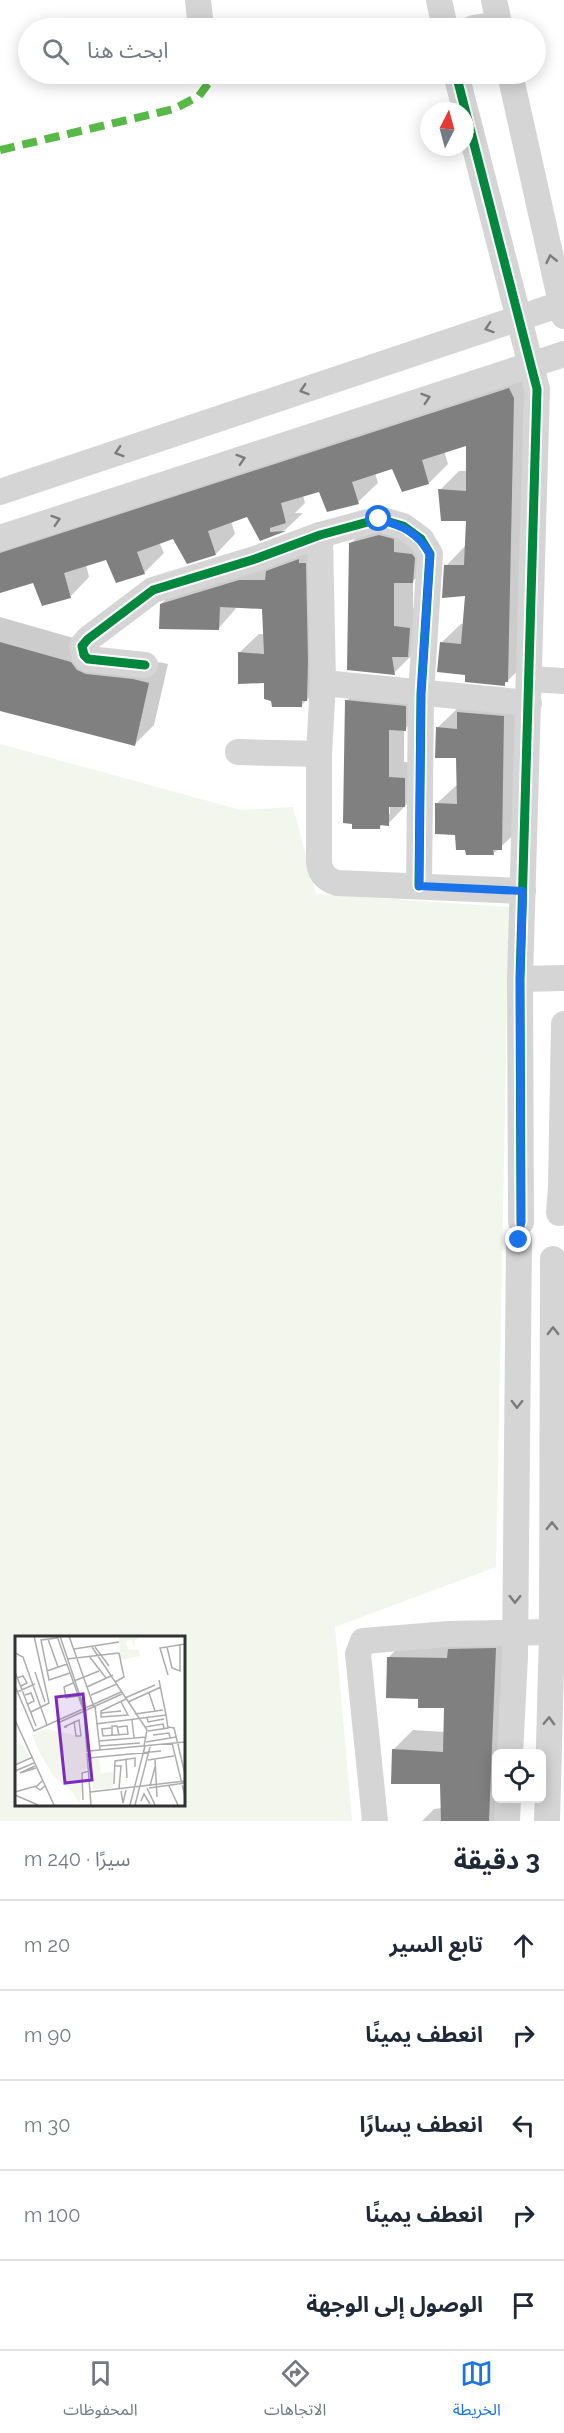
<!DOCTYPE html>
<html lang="ar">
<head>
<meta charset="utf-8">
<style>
	:root { --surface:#fff; --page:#f2f2f3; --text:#1f2937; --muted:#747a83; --line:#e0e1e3; --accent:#1a73e8 }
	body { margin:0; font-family:Raleway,"Noto Sans Arabic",sans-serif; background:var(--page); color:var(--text); direction:rtl }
	.controls { position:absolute; right:18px; bottom:18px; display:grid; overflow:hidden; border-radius:9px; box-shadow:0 3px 15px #0003 }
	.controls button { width:54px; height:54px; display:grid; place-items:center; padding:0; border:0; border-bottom:2px solid var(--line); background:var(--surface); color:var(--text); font:30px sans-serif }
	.compass { position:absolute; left:420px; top:102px; width:54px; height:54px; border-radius:50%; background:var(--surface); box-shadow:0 3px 15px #0003; rotate:6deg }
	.stop { position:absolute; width:18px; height:18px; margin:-14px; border:4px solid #1a73e8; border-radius:50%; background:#fff }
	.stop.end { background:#1a73e8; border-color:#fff; box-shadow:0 2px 6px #0008 }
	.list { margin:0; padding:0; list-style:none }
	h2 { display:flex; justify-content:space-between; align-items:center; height:78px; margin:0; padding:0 24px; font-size:26px }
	h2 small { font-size:20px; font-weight:400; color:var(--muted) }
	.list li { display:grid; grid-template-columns:39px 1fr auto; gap:18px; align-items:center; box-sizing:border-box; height:90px; padding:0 24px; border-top:2px solid var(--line) }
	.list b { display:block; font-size:22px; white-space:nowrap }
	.list em { font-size:20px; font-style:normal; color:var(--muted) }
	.icon { flex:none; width:33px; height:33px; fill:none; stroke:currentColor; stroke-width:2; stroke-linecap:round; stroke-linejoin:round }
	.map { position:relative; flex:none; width:564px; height:1821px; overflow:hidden; direction:ltr }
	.search { position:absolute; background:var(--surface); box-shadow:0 3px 15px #0003; left:18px; right:18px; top:18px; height:66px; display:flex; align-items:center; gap:15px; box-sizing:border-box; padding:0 21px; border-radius:33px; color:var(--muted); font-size:22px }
	.sheet { height:528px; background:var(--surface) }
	nav { display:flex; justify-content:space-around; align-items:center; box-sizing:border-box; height:84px; border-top:2px solid var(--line); background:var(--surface); font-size:16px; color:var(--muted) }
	nav a { display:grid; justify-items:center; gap:3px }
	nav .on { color:var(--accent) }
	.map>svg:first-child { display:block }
	.green { fill:#f2f6ed; fill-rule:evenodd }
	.shadow { fill:#0003; fill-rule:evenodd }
	.building { fill:#808080 }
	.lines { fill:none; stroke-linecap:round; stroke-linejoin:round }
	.minor { stroke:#d5d5d5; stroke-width:26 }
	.quiet { stroke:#58b947; stroke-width:8; stroke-dasharray:15 8; stroke-linecap:butt }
	.cycleway-casing { stroke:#fff; stroke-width:13 }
	.cycleway { stroke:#00873e; stroke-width:9 }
	.oneway { stroke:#7b7b7b }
	.route { stroke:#1a73e8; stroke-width:8 }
	.inset-road { fill:none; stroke:#adadad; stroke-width:1.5 }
	.view { fill:#7b2cbf; fill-opacity:0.15; stroke:#7b2cbf; stroke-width:3 }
	.inset-edge { fill:none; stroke:#313131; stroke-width:3 }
</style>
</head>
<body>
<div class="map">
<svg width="564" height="1821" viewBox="0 0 564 1821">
	<rect width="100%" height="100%" fill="#fff"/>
	<!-- green -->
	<path class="green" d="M0,744L241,810L293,807L316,894L509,907L496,1567L335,1627L352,1821H0ZM16,1638H183V1804H16Z"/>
	<!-- shadow -->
	<g class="shadow">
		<polygon points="528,369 524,665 504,684 467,673 441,643 461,624 464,624 466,595 446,566 465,546 468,520 440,490 459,471 468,471 468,444 444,451 448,464 429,483 392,467 375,473 378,483 358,502 319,490 303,495 305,503 295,513 303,513 285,530 261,539 248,515 231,521 235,534 216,554 187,562 174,537 159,542 164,553 144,573 106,558 86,564 89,577 70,597 34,582 0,591 0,534"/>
		<polygon points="399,516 432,562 413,581 413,608 429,609 413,654 394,673 351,543 370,524"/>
		<polygon points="318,541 320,686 301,706 265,682 239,653 259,634 265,634 264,607 238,606 218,629 161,604 181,585"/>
		<polygon points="0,617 91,643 97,650 168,664 154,725 135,744 0,710"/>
		<path d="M362,685L421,691V714L404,730V762L420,763V790L388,824H383L379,828L346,701ZM390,800V814H387Z"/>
		<polygon points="523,697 520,829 494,853 467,853 436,804 458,784 457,757 437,728 457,709"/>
		<polygon points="515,1629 510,1754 496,1754 496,1798 507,1821 422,1821 434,1809 442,1808 441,1782 393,1750 413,1730 445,1732 445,1706 420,1698 388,1658 408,1638"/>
	</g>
	<!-- building -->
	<g class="building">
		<polygon points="509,388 514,398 508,682 505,682 505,686 465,682 465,675 437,672 440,642 461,644 465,596 442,598 444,565 464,565 466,521 441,521 438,489 466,491 466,446 422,460 429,484 402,492 392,469 352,482 359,504 327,512 319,492 281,503 286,523 270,528 270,532 286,531 260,541 247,517 208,531 216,555 187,564 173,539 137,552 145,574 116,583 106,560 64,573 71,598 42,606 33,583 0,593 0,553"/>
		<polygon points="379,535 394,539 394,552 412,554 415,558 413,583 394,583 394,626 410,628 408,657 392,657 395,675 347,670 349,543"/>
		<polygon points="299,559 299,563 306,563 308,661 307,701 302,701 302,707 272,707 271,701 264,699 264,683 238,684 238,652 264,654 262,609 220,607 219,630 159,629 160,604 239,580 265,580 266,571"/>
		<polygon points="0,642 71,662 77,670 86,674 133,679 149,683 135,746 0,711"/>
		<polygon points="345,700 406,706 406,731 389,730 389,777 405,778 405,807 389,807 389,826 380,825 380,829 352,829 352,824 343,823"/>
		<polygon points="457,712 504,716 502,850 493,850 494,855 466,855 465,850 456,850 455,835 435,834 435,803 457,804 456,758 435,758 436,727 457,729"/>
		<polygon points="496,1648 489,1821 441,1821 440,1784 391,1784 392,1749 443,1752 444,1708 418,1708 418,1699 386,1698 387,1657 447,1658 448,1649"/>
	</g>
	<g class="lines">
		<!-- minor -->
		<g class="minor">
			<polyline points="198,0 201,28"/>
			<polyline points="439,0 445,28"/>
			<polyline points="494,0 500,28"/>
			<polyline points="473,28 499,24"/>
			<polyline points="456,74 537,389 520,979 521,1222"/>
			<polyline points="510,74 564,316"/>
			<polyline points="0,492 564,303"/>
			<path d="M320,535L323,683L319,754V860C319,872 325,879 337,883L523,891"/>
			<polyline points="0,538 564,354"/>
			<polyline points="145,665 88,659 84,655 82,646 88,639 153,590 255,559 320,535 379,519 403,526 421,539 430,554 421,694 419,886"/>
			<polyline points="529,679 564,681"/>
			<polyline points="323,683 529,703"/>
			<polyline points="238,752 319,754"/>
			<polyline points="520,979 564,978"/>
			<polyline points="559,1213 561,1187 564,1024"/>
			<polyline points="510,1754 515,1656 519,1240"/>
			<polyline points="375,1821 358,1654 363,1641 449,1634 552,1632"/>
			<polyline points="507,1821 508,1798"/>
			<polyline points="547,1821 552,1632 553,1259"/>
		</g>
		<!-- quiet -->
		<polyline class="quiet" points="0,150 174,109 199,96 215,74"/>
		<defs>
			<g id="cycleway">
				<polyline points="456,74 537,389 520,979 521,1222"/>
				<polyline points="145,665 88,659 84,655 82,646 88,639 153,590 255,559 320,535 379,519 403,526 421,539 430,554 421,694 419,886"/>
			</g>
		</defs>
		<!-- cycleway casing -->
		<use href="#cycleway" class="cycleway-casing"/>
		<!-- cycleway -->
		<use href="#cycleway" class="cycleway"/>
	</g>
	<!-- one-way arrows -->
	<defs><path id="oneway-chevron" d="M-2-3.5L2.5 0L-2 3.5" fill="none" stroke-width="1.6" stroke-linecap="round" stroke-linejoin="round" transform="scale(1.5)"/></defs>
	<g class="oneway">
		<use href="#oneway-chevron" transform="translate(551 259) rotate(-103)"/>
		<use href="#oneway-chevron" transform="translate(489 328) rotate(162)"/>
		<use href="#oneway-chevron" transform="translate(304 390) rotate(162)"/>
		<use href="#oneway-chevron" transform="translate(426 398) rotate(-18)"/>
		<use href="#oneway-chevron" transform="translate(119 452) rotate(162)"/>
		<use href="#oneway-chevron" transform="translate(241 459) rotate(-18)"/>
		<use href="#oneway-chevron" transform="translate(56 520) rotate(-18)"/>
		<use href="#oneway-chevron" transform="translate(553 1331) rotate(-90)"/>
		<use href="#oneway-chevron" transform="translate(517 1404) rotate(91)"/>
		<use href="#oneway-chevron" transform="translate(552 1526) rotate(-90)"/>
		<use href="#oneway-chevron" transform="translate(515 1599) rotate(91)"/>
		<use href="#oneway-chevron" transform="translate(549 1721) rotate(-88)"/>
	</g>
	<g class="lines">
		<!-- route -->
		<path class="route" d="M379,519C404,527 416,531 430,554L421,694L419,886L523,891L520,979L521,1222L519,1240"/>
	</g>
	<!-- overview -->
	<g transform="translate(15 1636)">
		<rect width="170" height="170" fill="#fff"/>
		<path d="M104,0H127L120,4L119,11L116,4L111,5L113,13L124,14L125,20L105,24ZM31,93L70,101L73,132L65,136L68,152L64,168L57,155L39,141L25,117L17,99ZM0,107L8,109L14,121L0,128ZM76,123H84L86,137L98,136V152L78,154Z" fill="#f2f6ed"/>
		<path class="inset-road" d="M42,0L69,76L72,116M45,0L69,72M54,0L79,71M42,2L26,4L34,44L55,37M33,3L43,31M77,11L132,94L129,110M80,11L94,30M152,11L157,32L165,35V9M59,13L104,6M0,17L8,21L32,89M74,20L91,42M52,23L104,17M32,35L52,28M0,36L21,90M153,39L145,12L170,8M2,42L8,40L12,47L6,50M22,42L20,36L30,66M144,44L151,79M59,45L84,35M100,46L109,41L104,17M58,47L49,51L51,62L63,60M0,50L19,95L106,56M72,51L98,39M2,56L20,48M134,57L140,75M10,59L16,57L19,65L13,68M76,59L102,48M110,62L140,49M106,66L113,79L86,81V75L111,63M113,66L146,51M80,70L85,114M16,76L34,67L19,0M86,77L106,75M120,78L148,74M132,81L133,86L149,83M0,84L39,169M117,84L119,102M59,85L61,100H66M45,86L107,58M81,88L151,79L153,92L133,95M52,91H49L64,84L66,100M130,91L148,88L149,93M153,91L159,92L170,138M96,92L87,93L88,100L113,98L112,90L103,91M97,99V90H102L104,99M138,99L154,97L155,102M84,105L131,101M131,106L161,101M157,107L170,160M85,110L125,107M74,115L170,106M72,117L76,169M74,122L146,115M111,123L112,142M140,123L142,161M133,124L159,120M0,129L18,121M20,130L5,137L21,132M99,130H106L104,153M0,135L19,127M27,145L21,151L25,154L30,150M99,148L100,125L120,122V131M135,150L140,131M154,150L163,169M132,152L140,169M134,152L170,147M106,155L108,167L111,154M0,156L21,150M75,156L170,145M0,159L23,169M68,164L67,137L74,135M126,165L129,158L135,168M115,169L130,110M120,169L135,111"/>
		<path class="view" d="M68,58L77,144L50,147L41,61Z"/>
		<rect width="170" height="170" class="inset-edge"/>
	</g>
</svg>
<div class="controls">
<button><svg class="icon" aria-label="locate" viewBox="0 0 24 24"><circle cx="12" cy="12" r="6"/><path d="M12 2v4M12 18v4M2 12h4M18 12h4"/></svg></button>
</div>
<svg class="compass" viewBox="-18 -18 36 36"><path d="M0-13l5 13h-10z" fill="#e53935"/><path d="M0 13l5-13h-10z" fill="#747a83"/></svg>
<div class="stop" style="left:379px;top:519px"></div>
<div class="stop end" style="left:519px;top:1240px"></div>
<div class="search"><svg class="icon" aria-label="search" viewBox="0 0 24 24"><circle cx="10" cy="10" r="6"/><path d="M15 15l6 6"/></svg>ابحث هنا</div>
</div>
<section class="sheet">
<h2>3 دقيقة<small>سيرًا · 240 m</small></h2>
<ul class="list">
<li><svg class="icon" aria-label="ahead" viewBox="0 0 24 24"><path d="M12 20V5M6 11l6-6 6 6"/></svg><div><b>تابع السير</b></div><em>20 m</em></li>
<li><svg class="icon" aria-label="right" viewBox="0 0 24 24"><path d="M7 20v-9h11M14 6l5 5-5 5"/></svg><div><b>انعطف يمينًا</b></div><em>90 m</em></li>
<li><svg class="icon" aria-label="left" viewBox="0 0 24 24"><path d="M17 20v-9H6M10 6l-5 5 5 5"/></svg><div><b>انعطف يسارًا</b></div><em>30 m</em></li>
<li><svg class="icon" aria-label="right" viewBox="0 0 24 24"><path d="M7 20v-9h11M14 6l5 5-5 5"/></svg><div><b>انعطف يمينًا</b></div><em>100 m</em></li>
<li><svg class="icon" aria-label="arrive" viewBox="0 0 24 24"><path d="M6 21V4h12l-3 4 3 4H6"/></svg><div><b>الوصول إلى الوجهة</b></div></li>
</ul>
</section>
<nav>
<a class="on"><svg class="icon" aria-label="map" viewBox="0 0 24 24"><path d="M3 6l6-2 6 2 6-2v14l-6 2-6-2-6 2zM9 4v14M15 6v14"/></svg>الخريطة</a>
<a><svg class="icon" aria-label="directions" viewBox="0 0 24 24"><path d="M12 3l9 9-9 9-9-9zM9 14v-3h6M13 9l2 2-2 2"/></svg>الاتجاهات</a>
<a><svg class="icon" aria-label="saved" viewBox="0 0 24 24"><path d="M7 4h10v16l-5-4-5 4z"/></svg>المحفوظات</a>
</nav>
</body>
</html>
